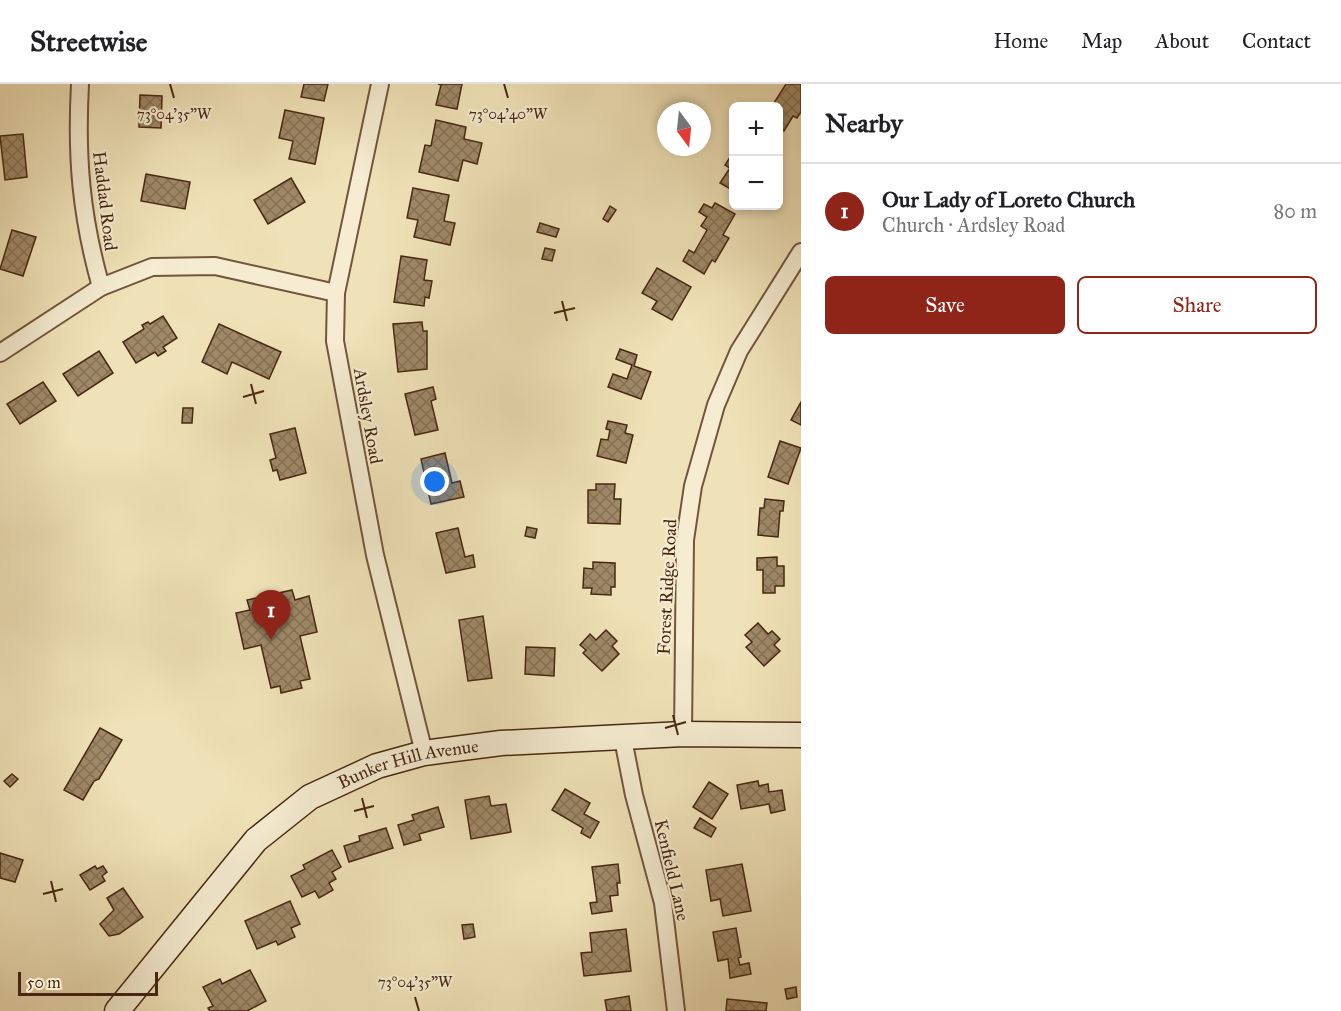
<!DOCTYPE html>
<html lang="en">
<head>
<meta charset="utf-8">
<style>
	:root { --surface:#fff; --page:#f2f2f2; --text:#202124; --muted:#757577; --line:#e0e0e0; --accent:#8f2418 }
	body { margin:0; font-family:"IM FELL Great Primer",serif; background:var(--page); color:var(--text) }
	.controls { position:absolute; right:18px; top:18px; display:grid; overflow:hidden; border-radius:9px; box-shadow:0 3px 9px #0003 }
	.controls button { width:54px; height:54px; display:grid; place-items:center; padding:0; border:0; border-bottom:2px solid var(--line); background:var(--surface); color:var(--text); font:30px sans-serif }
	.compass { position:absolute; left:657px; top:18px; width:54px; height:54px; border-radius:50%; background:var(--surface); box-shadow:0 3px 9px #0003; rotate:165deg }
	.scale { position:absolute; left:18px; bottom:15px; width:140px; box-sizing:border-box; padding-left:6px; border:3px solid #482812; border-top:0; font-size:16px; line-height:21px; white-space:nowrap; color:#482812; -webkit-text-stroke:4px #f5ecd1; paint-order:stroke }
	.you { position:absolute; left:435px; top:398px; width:21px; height:21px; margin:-15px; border:4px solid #fff; border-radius:50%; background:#1a73e8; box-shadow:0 0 0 9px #1a73e833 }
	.badge { display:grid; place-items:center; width:39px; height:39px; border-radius:50%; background:var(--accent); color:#fff; font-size:20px; font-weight:700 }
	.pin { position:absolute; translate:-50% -50px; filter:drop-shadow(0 2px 3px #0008) }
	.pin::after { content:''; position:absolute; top:32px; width:21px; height:18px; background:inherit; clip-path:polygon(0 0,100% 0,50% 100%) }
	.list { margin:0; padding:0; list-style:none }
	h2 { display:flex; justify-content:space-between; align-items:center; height:78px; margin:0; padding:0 24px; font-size:26px }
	h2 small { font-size:20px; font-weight:400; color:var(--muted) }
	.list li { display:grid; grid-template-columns:39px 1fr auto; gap:18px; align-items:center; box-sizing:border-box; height:96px; padding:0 24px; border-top:2px solid var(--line) }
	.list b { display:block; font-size:22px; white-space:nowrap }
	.list p { margin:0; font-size:20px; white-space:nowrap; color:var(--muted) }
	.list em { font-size:20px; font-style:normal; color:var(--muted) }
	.actions { display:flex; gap:12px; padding:18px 24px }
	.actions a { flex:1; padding:14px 0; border:2px solid var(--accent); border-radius:9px; text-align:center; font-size:21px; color:var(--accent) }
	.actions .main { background:var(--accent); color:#fff }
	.map { position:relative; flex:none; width:801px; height:927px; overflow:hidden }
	header { display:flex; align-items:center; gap:36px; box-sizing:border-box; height:84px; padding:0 30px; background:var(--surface); border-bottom:2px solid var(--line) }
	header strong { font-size:28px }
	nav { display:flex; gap:33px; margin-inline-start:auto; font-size:21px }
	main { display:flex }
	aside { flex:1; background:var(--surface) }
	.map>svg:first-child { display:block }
	.building { fill:url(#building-cross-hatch); stroke:#482812; stroke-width:1.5 }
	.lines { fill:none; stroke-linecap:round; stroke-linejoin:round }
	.street-casing { stroke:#72563c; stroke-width:20 }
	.secondary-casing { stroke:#482812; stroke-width:27 }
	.street { stroke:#f5ecd1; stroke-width:16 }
	.secondary { stroke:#f5ecd1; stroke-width:24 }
	.ticks { fill:none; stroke:#482812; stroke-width:2 }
	.labels { text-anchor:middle; stroke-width:4.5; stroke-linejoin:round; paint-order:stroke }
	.street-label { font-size:18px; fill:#482812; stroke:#f5ecd1 }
	.ticks-label { font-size:15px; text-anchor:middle; fill:#482812; stroke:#f5ecd1; stroke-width:4.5; stroke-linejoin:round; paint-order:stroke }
</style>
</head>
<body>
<header>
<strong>Streetwise</strong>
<nav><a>Home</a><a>Map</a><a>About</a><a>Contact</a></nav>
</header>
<main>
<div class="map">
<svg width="801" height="927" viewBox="0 0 801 927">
	<defs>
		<pattern id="building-cross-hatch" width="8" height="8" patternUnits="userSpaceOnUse" patternTransform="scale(1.5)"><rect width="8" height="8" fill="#9f8968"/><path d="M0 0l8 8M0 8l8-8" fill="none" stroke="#847054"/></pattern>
	</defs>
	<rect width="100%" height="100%" fill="#f0e2b8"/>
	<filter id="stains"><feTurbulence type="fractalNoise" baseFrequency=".00333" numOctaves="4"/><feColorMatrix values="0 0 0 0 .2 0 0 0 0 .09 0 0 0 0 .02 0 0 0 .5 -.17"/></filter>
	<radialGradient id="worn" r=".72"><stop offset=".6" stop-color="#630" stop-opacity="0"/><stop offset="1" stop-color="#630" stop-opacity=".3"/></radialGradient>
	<!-- building -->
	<g class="building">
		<polygon points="304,0 328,0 324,17 301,13"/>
		<polygon points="438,0 462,0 457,25 436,21 441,1"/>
		<polygon points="786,0 801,0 801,28 797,34 793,32 784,47 778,44 778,22 772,22"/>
		<polygon points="140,11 162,12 161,44 139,43"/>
		<polygon points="285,26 324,34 315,80 289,75 293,57 279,54"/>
		<polygon points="436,36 466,43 464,55 482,59 477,80 463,76 458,97 419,88 425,61 431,62"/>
		<polygon points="23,50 27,93 5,96 0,52"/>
		<polygon points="734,67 734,107 720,99 730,84 725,81"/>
		<polygon points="146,90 190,98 185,125 141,117"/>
		<polygon points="291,94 305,118 268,140 254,116"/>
		<polygon points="413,104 449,111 444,137 455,139 450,161 414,153 418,136 407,134"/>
		<polygon points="715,119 735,130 723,151 729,154 715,178 712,176 704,190 683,177 689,166 694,169 707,146 701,142 707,133 699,128 704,120 712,124"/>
		<polygon points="610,122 616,126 608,138 603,135"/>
		<polygon points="540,139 559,145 556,153 537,148"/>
		<polygon points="12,146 36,153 23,192 0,185"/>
		<polygon points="545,164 555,166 552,177 542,175"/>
		<polygon points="401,172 427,176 424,196 432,197 429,214 425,213 424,222 394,218"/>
		<polygon points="657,184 691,203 672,236 652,225 657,217 642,209"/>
		<polygon points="163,232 177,254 163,263 166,267 158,272 155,268 136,279 123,258 144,245 142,241 148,238 150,240"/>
		<polygon points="422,238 423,247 427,247 427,285 398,288 393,240"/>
		<polygon points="219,240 281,268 269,295 232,278 227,290 202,278"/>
		<polygon points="620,265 637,271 634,282 651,288 641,315 608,303 613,290 627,295 632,281 616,275"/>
		<polygon points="99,267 113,289 78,312 63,290"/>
		<polygon points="43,298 56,317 20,340 7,320"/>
		<polygon points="433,303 436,315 431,317 438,346 415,351 405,310"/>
		<polygon points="801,318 801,341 791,336"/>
		<polygon points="183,324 193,324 192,339 182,339"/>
		<polygon points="608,337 627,341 625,349 633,351 626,379 597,372 601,355 608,356 610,346 606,345"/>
		<polygon points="295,344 306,389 280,396 277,386 273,387 270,376 276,374 270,350"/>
		<polygon points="780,357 801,364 788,400 768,393"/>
		<polygon points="445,369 452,399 460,397 464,413 431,420 421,375"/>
		<polygon points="596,400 615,400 614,415 621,415 620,440 588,439 588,406 596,406"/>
		<polygon points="765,415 784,417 783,427 780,427 778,453 758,451 760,424 764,424"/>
		<polygon points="527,443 537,445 535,454 525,452"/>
		<polygon points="458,444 465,473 473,471 475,483 446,489 436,449"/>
		<polygon points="777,473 777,482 784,482 784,502 775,502 775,509 763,509 763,486 757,486 757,474"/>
		<polygon points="593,478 615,479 615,503 611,503 611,511 591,510 592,504 583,504 584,484 593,485"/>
		<polygon points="292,506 295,516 309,512 317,548 300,552 310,595 300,597 302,604 281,609 280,602 271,604 261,561 244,565 236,529 250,526 247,516"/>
		<polygon points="483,532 492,594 468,597 459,536"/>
		<polygon points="758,539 768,550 772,547 780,555 774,561 780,567 764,582 746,563 752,558 745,551"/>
		<polygon points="606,546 617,557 612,562 619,570 602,587 583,569 586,566 580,561 590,550 596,556"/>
		<polygon points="526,563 555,564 554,592 525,590"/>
		<polygon points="100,644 122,656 99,695 94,697 83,716 64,706"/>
		<polygon points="12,690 18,695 10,703 4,697"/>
		<polygon points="758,697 759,702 768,700 769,708 782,706 785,726 771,729 769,720 741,725 737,701"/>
		<polygon points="709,698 728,710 712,735 693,723"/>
		<polygon points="565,705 590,719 584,730 599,738 590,754 581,749 583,744 552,726"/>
		<polygon points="489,712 491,722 506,720 511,748 471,755 465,716"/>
		<polygon points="438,723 444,743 419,750 421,756 404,761 398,741 414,736 412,731"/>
		<polygon points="700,734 716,744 711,753 694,744"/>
		<polygon points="386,744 393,764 349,778 344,762 360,757 359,752"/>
		<polygon points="332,766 341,783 332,788 336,795 329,799 333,806 319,814 315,807 302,813 291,792 305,785 303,781"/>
		<polygon points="0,769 23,776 15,798 0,794"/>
		<polygon points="618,780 620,799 617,799 618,811 610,812 612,827 592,830 590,819 597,818 592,783"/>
		<polygon points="742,780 751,827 723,832 720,815 711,817 706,786"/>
		<polygon points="95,782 97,785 103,782 107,788 102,792 105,797 90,806 80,791"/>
		<polygon points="123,804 143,833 119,850 109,852 100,840 114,826 107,814"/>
		<polygon points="290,817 300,840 291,844 295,853 278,861 276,857 257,865 245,837"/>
		<polygon points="473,840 475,853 464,855 462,841"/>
		<polygon points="736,844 741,873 738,874 740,881 749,879 751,890 730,894 728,875 718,877 713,848"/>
		<polygon points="626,845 631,887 584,892 581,869 592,868 590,849"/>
		<polygon points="250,886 266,917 247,927 210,927 208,924 213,922 203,903 220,895 222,900"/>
		<polygon points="796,903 797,913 787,915 785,905"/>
		<polygon points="629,912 631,927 607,927 605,916"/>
		<polygon points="727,915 767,919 766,927 726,927"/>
	</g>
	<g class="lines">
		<defs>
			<g id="street">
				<path d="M80,0C76,73 81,132 101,203"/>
				<polyline points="380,0 336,209 335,257 375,471 424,669"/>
				<polyline points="0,269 101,203 152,183 215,182 336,209"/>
				<polyline points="683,650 685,456 693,402 716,321 739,267 801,168"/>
				<polyline points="623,655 634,711 663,819 676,927"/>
			</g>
			<g id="secondary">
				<path id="s1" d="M117,927L256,756L310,713L377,682L424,669L501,659L683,650L801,651"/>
			</g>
		</defs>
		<!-- street casing -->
		<use href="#street" class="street-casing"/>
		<!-- secondary casing -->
		<use href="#secondary" class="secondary-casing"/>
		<!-- street -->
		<use href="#street" class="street"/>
		<!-- secondary -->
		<use href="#secondary" class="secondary"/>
	</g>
	<!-- ticks -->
	<path class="ticks" d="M170,0L174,14M504,0L508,14M562,217L567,237M554,229L575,224M251,300L256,320M243,313L264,307M673,631L678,651M665,644L686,638M362,714L367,734M354,727L374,722M51,797L56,818M43,810L63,805M415,913L419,927"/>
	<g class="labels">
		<!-- street labels -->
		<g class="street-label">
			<text transform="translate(105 117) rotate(83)" y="6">Haddad Road</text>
			<text transform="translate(368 332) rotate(80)" y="6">Ardsley Road</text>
			<text transform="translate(667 503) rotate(-87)" y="6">Forest Ridge Road</text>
			<text dy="6" stroke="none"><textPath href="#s1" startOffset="394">Bunker Hill Avenue</textPath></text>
			<text transform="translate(672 786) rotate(77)" y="6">Kenfield Lane</text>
		</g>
	</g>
	<g class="ticks-label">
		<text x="174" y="35">73°04'35"W</text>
		<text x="508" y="35">73°04'40"W</text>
		<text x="415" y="903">73°04'35"W</text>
	</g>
	<rect width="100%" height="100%" filter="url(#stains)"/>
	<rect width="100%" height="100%" fill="url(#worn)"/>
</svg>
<div class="controls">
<button>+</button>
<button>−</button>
</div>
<svg class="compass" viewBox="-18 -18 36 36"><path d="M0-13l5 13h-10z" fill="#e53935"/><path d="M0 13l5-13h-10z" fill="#757577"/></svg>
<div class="scale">50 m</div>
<div class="you"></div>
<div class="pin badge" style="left:271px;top:556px">1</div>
</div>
<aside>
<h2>Nearby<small></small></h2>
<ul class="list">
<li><span class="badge">1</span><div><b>Our Lady of Loreto Church</b><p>Church · Ardsley Road</p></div><em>80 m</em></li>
</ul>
<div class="actions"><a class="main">Save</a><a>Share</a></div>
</aside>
</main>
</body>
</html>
